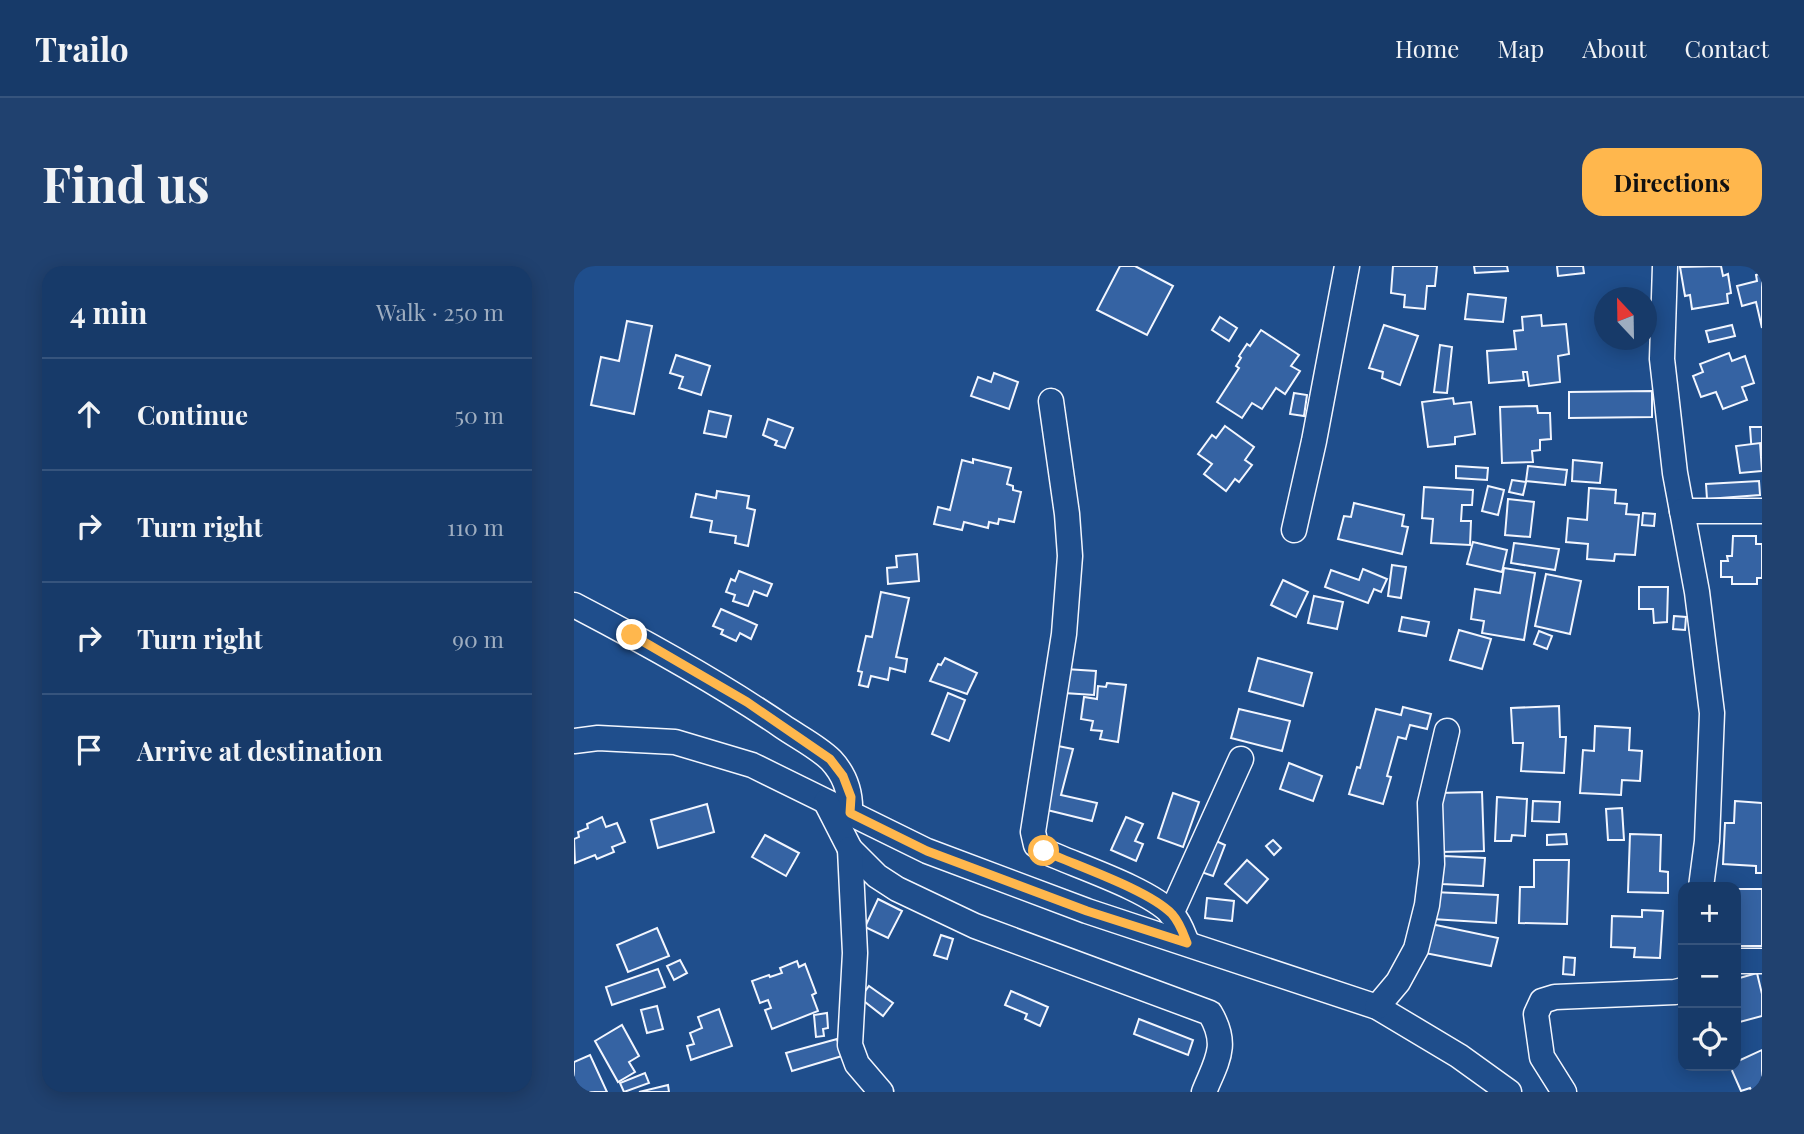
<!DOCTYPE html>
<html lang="en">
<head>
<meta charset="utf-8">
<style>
	:root { --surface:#173a69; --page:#20416f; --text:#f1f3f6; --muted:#9eadc0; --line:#36547d; --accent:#ffb74d }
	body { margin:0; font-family:"Playfair Display",serif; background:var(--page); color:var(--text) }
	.controls { position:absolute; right:21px; bottom:21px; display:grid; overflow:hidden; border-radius:14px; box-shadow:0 4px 18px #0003 }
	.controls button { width:63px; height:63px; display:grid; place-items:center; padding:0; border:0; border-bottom:2px solid var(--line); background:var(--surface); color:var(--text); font:35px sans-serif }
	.compass { position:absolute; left:1020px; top:21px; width:63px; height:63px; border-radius:50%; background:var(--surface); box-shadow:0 4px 18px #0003; rotate:338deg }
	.stop { position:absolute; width:21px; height:21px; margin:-16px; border:5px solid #ffb74d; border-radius:50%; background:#fff }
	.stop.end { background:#ffb74d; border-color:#fff; box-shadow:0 2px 7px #0008 }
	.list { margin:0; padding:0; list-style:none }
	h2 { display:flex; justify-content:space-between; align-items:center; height:91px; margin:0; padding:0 28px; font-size:30px }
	h2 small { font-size:23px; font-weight:400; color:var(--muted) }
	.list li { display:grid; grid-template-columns:46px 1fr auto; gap:21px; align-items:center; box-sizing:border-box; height:112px; padding:0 28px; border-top:2px solid var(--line) }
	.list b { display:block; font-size:26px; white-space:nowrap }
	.list em { font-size:23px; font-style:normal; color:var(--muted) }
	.icon { flex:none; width:38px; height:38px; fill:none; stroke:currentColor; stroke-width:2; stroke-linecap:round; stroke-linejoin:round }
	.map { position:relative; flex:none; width:1188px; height:826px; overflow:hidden; border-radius:21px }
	header { display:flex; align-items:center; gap:42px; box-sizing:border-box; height:98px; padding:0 35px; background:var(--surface); border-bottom:2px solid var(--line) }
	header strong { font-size:33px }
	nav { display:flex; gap:38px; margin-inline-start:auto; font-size:24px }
	.intro { display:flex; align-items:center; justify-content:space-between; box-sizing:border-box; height:168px; padding:0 42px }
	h1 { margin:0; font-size:49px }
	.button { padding:18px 32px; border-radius:21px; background:var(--accent); color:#111; font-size:24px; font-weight:700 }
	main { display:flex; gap:42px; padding:0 42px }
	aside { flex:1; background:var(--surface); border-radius:21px; box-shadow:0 4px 18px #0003 }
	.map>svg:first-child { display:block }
	.building { fill:#3563a3; stroke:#f2f6ff; stroke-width:2 }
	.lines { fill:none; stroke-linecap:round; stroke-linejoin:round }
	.minor-casing { stroke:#f2f6ff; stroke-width:27 }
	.minor { stroke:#1f4e8c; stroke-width:24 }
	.route { stroke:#ffb74d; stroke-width:9 }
</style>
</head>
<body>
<header>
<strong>Trailo</strong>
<nav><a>Home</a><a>Map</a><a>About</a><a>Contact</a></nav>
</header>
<div class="intro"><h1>Find us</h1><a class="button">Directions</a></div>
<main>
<aside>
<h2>4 min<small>Walk · 250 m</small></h2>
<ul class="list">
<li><svg class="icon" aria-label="ahead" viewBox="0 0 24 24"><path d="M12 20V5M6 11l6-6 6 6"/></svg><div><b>Continue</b></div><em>50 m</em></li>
<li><svg class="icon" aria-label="right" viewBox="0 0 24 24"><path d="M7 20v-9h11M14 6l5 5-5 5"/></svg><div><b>Turn right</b></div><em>110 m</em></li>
<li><svg class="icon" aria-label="right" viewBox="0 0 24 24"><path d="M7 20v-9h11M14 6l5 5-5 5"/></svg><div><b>Turn right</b></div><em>90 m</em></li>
<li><svg class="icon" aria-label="arrive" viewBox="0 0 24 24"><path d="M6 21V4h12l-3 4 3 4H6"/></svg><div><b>Arrive at destination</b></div></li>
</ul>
</aside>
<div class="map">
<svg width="1188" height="826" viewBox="0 0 1188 826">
	<rect width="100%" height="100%" fill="#1f4e8c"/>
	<!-- building -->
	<g class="building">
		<polygon points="546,0 561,0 599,20 573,69 523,44"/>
		<polygon points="819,0 863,0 861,20 853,20 851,43 830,41 831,29 817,27"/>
		<polygon points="900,0 933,0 934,5 901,7"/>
		<polygon points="983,0 1009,0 1010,7 984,10"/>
		<polygon points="1147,0 1149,10 1154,8 1157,27 1153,28 1154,37 1118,43 1116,29 1111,30 1106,1"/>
		<polygon points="1188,7 1188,62 1182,36 1168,40 1163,20 1183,15 1182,9"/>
		<polygon points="894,28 932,32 929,56 891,53"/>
		<polygon points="967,49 968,60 992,58 995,88 984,90 986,116 955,120 953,106 949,106 950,114 915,117 913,85 942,83 940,65 949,64 948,51"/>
		<polygon points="646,51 663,62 655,75 638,64"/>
		<polygon points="53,55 78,60 60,148 17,139 27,91 45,95"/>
		<polygon points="810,59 844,70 826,119 808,112 809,106 795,102"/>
		<polygon points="1158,59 1161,70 1135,76 1132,65"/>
		<polygon points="687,64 725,89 717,100 726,105 711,128 702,122 688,143 678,137 668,152 643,136 665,102 662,100 667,92 665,90 673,78 676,80"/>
		<polygon points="866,79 878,81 873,127 860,126"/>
		<polygon points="1155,87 1158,95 1171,90 1180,117 1168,121 1173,134 1149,143 1142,126 1127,131 1119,110 1129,106 1126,98"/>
		<polygon points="102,89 136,100 127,129 105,122 109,111 96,107"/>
		<polygon points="420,107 444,116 435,143 397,130 404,111 417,116"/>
		<polygon points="1078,125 1078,151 995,152 995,126"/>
		<polygon points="720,127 733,129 730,150 716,148"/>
		<polygon points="879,132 880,138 897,136 901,168 881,171 881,178 854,181 848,136"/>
		<polygon points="963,140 964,147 976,147 977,173 966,174 966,184 958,185 959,196 928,197 926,141"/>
		<polygon points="135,145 157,150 152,171 130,167"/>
		<polygon points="194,153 219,162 211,182 201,179 203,175 189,169"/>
		<polygon points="651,160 680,181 671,194 678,199 665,216 661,213 652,225 630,208 638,198 624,188 638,169 642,172"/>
		<polygon points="1176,161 1188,161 1188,189 1178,189"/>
		<polygon points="1186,177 1188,205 1166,207 1162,180"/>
		<polygon points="399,193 437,202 433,218 439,220 439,224 447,226 440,256 425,253 424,258 415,256 414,262 390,256 388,264 360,258 364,241 376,244 388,194 399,197"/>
		<polygon points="999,194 1028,197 1026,217 998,215"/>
		<polygon points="882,200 914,202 913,214 882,212"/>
		<polygon points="954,200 993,204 991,219 952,215"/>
		<polygon points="938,214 952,216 949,229 935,226"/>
		<polygon points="1185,215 1186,229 1133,233 1132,218"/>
		<polygon points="914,220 930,224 924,249 908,245"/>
		<polygon points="850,221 899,224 898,239 888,239 887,255 897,255 896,279 857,277 859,253 848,252"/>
		<polygon points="1015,222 1042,224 1041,237 1053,238 1052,248 1065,249 1061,289 1041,288 1040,295 1013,293 1014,278 992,276 994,252 1013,254"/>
		<polygon points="143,225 175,230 173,242 181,244 174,280 161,277 162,270 136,266 138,255 117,251 122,228 142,232"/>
		<polygon points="934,233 960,236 956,271 931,269"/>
		<polygon points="780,237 830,249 828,260 834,261 828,288 764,273 770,250 777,251"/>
		<polygon points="1069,247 1081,248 1080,260 1068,259"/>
		<polygon points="1159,270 1182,270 1182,278 1188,278 1188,312 1183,312 1183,318 1158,318 1158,311 1147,311 1147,295 1154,295 1153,290 1158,290"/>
		<polygon points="899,276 933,284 928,306 893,298"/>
		<polygon points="940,277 985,283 981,304 937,297"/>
		<polygon points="343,288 345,315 314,318 313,302 323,301 322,290"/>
		<polygon points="818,299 832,301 827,332 814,330"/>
		<polygon points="930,302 961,307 950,374 908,367 910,355 897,353 901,323 926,327"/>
		<polygon points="789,303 813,313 807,326 800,323 794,337 751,321 757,304 785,314"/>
		<polygon points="165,305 198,318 193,330 180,325 174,340 159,335 161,329 152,326 157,313 161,315"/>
		<polygon points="972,308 1007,315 996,368 961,360"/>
		<polygon points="709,314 734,326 722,351 697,339"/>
		<polygon points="1065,321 1094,321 1093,356 1080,357 1079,343 1065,343"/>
		<polygon points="307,326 335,332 322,391 333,393 331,406 316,402 314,414 297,410 294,421 285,419 288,406 284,405 292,370 298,371"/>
		<polygon points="740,330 769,336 763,363 734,357"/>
		<polygon points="147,343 183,359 177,373 166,367 162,375 147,368 149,364 139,360"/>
		<polygon points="1100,350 1112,351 1111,364 1099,363"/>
		<polygon points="828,351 855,356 852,370 825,365"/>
		<polygon points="885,364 917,373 908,403 876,394"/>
		<polygon points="965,365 978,370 973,383 960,378"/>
		<polygon points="371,392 403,407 393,428 356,415 364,398 367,399"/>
		<polygon points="684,392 738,407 729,440 675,425"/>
		<polygon points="491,403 522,405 520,429 490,427"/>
		<polygon points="533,417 552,419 544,476 526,473 528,465 517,464 519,455 507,453 510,431 523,433 524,420 532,421"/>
		<polygon points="374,427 391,434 375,475 358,468"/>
		<polygon points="985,440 986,471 992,471 990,507 947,505 949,477 939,477 937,442"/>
		<polygon points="829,441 857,448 853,463 836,459 832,473 824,471 813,510 817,511 809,538 775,528 783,501 786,502 802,443 827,449"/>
		<polygon points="665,443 716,455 708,485 657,472"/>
		<polygon points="1021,460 1056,462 1055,484 1068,485 1066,515 1048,514 1047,529 1006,527 1009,484 1020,485"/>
		<polygon points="484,480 499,483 487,529 523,537 518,555 469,543"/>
		<polygon points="715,497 748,510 739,535 706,523"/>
		<polygon points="908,526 910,585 866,586 864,527"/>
		<polygon points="599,527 625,536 609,581 584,572"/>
		<polygon points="923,531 953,533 951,570 938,569 937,575 921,575"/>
		<polygon points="959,535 986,536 985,556 958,555"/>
		<polygon points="1161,535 1188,537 1188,607 1182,607 1182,600 1149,598 1151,557 1160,557"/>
		<polygon points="133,538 140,566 84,582 77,554"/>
		<polygon points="1048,542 1050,574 1034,574 1032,543"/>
		<polygon points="28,551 32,561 43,557 51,576 38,581 40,586 23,593 21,589 1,597 0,573 5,571 4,566 14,562 13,558"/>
		<polygon points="552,551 569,558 561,575 569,578 562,595 537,584"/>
		<polygon points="992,568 993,578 973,579 973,569"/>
		<polygon points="1056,568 1087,569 1086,605 1094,606 1094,627 1054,626"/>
		<polygon points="191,569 225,587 212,610 178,591"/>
		<polygon points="640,574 651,579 639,610 627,606"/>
		<polygon points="699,574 707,582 700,589 692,580"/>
		<polygon points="870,590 911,592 909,620 868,618"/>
		<polygon points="673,594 694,613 673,637 651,618"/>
		<polygon points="960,594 995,594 993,658 945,657 946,621 960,621"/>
		<rect x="1162" y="623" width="26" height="57"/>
		<polygon points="859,626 924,629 922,657 858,653"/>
		<polygon points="633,632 660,635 658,655 631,652"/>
		<polygon points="304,633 328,645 314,672 291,661"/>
		<polygon points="1068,644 1089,645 1086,692 1060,691 1061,682 1037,681 1038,650 1068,651"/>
		<polygon points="857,658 924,672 917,700 851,687"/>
		<polygon points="83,662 95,690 54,706 43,679"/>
		<polygon points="367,669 379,673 373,693 360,689"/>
		<polygon points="990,691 1001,692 1000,709 989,708"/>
		<polygon points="106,694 113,707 100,714 93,700"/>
		<polygon points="223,695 225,701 231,698 242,727 238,729 244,745 198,763 191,744 197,742 194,734 186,737 178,715 195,709 196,711 208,707 206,702"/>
		<polygon points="84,703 91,721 38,739 32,721"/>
		<polygon points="1183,707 1188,728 1188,750 1162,757 1162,713"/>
		<polygon points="295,720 319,737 309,750 286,732"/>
		<polygon points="437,725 474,741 466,760 451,753 453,748 431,739"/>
		<polygon points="83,740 89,763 73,767 67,744"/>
		<polygon points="145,743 158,780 117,794 113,780 120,778 116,767 128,762 124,751"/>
		<polygon points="253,747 254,762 249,763 250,770 242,771 240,749"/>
		<polygon points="565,753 619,774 614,789 560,768"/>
		<polygon points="48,759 65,790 55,796 61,806 44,816 21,775"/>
		<polygon points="263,773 268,790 218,805 212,787"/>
		<polygon points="1188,784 1188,826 1178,826 1176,822 1167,825 1156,800 1162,800 1162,796"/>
		<polygon points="16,789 33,826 0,826 0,796"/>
		<polygon points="71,807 75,817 50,826 46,817"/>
		<polygon points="94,819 95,826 65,826"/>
	</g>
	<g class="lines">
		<defs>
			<g id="minor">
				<polyline points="1091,0 1088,93 1101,207 1123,326 1138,447 1133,575 1127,621"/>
				<path d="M477,135L493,248L496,290L490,368L459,566L462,579L470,585C503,600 575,623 598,648C606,657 609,667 613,677"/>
				<polyline points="1108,245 1188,245"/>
				<polyline points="720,264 740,175 773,0"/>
				<path d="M0,339C71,376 142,415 208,460C224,471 244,481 257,494C271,509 277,527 276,547"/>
				<polyline points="0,475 24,472 101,476 178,499 353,585 513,645 803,741 885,790 935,826"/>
				<path d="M252,536L276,583L303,610L323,623L401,660L636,747C655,779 643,794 630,826"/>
				<polyline points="276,583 281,687 276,779 283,798 307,826"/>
				<polyline points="597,648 667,493"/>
				<polyline points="1162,695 1188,695"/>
				<polyline points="803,741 824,716 842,683 853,639 858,598 856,537 873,465"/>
				<polyline points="990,826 968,791 962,748 968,735 981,731 1101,726 1109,724"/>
			</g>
		</defs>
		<!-- minor casing -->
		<use href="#minor" class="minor-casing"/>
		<!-- minor -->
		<use href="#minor" class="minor"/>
	</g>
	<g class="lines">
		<!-- route -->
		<path class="route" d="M58,369L173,436L256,493L269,510L277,531L276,547L353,585L513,645L613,677C609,667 606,657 598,648C575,624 503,600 470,585"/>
	</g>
</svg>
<div class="controls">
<button>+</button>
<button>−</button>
<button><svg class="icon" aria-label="locate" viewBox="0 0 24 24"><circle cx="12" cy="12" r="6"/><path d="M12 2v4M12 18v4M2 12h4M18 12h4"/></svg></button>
</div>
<svg class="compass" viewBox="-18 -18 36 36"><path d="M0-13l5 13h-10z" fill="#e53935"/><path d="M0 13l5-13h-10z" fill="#9eadc0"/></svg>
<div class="stop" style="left:470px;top:585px"></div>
<div class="stop end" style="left:58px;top:369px"></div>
</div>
</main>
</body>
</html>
